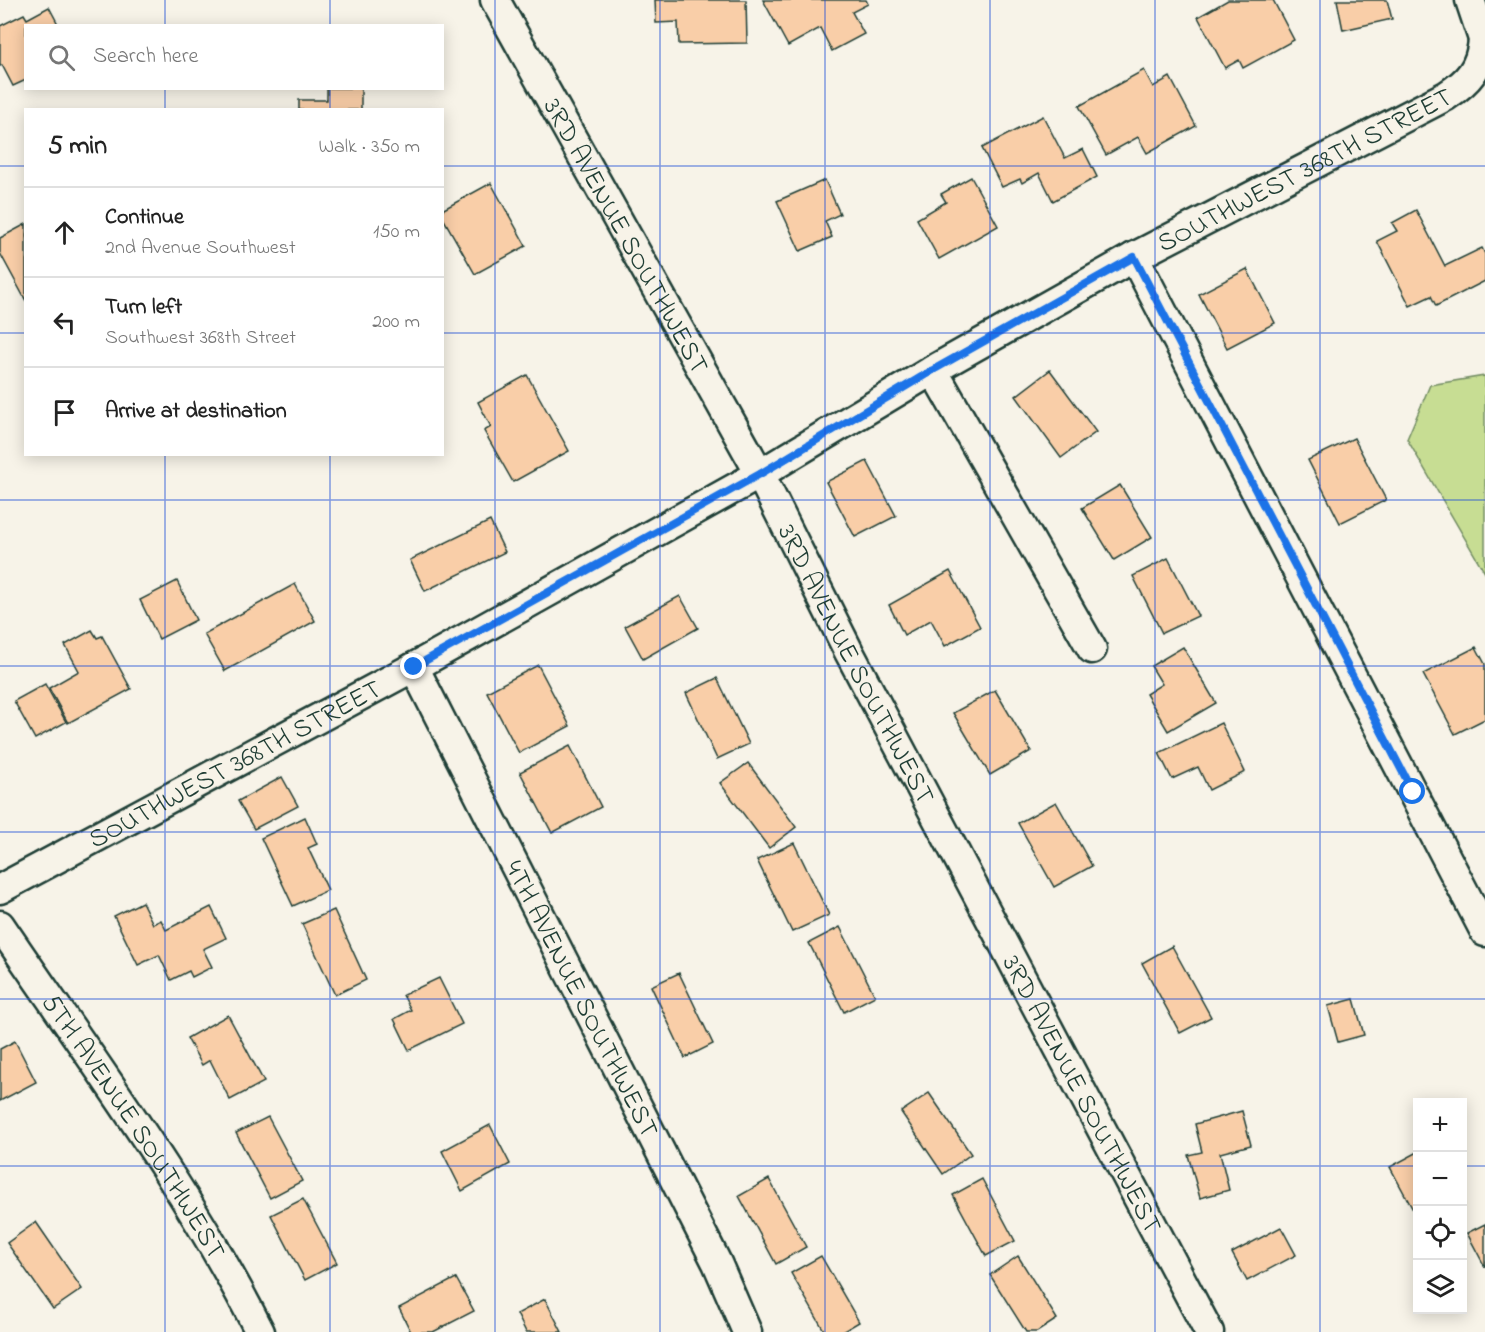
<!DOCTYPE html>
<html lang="en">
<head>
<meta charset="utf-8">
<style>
	:root { --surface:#fff; --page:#f2f2f2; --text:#222; --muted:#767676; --line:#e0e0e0 }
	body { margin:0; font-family:"Indie Flower",sans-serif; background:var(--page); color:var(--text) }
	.controls { position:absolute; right:18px; bottom:18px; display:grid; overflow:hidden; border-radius:0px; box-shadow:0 3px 15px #0003 }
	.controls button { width:54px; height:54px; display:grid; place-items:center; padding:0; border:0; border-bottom:2px solid var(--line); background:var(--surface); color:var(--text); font:30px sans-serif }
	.stop { position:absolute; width:18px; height:18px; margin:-14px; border:4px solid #1a73e8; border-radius:50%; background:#fff }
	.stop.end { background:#1a73e8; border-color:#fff; box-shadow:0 2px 6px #0008 }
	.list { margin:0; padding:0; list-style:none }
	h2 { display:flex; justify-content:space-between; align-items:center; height:78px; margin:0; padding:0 24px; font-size:26px }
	h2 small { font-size:20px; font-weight:400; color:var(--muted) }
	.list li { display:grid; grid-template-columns:39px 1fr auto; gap:18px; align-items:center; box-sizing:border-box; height:90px; padding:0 24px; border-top:2px solid var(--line) }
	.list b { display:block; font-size:22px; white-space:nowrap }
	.list p { margin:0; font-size:20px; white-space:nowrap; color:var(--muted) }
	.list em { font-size:20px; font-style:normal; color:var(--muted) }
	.icon { flex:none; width:33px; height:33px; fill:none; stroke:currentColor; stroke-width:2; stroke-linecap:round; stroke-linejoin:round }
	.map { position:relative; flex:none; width:1485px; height:1332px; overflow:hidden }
	.search { position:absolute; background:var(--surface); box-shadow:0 3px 15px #0003; left:24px; top:24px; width:420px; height:66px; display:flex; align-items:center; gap:15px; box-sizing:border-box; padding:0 21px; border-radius:0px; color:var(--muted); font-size:22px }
	.panel { position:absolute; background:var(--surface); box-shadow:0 3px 15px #0003; left:24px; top:108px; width:420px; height:348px; border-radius:0px }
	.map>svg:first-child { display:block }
	.green { fill:#c7dd93; stroke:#738d64; stroke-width:1.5 }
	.building { fill:#f9cea8; stroke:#1f3d34; stroke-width:1.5 }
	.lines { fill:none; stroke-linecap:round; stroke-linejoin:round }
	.minor-casing { stroke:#1f3d34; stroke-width:33 }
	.minor { stroke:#f7f3e8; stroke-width:28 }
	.route { stroke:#1a73e8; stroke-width:8 }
	.grid { fill:none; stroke:#1d4ed8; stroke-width:1.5; stroke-opacity:0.55 }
	.labels { text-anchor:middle; stroke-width:4.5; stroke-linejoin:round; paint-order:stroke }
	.street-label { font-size:27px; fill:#1f3d34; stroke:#f7f3e8 }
</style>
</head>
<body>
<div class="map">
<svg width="1485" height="1332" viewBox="0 0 1485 1332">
	<rect width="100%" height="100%" fill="#f7f3e8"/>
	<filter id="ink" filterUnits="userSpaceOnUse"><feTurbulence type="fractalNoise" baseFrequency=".0167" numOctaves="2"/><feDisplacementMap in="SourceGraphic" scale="12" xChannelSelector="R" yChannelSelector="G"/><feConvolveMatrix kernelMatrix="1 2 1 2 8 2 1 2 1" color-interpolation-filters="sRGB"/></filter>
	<g filter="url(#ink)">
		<!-- green -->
		<polygon class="green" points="1485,376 1485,573 1407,439 1430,385"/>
		<!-- building -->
		<g class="building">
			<polygon points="655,0 746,0 747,43 679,44 678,22 656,23"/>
			<polygon points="763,0 866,0 868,4 852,12 864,34 832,51 820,28 788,46"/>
			<polygon points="1228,0 1273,0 1294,40 1243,68 1239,60 1225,68 1198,17"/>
			<polygon points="1337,0 1387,0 1392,19 1343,30"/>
			<polygon points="49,7 59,26 26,26 26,80 13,86 2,65 0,66 0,26 24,14 27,19"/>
			<polygon points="1144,70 1153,87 1170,77 1196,126 1147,153 1138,137 1106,155 1079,106"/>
			<polygon points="327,88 361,88 361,110 299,110 299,100 327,100"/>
			<polygon points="1043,116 1065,158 1083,149 1097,177 1053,201 1039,173 1022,183 1020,179 1002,187 982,148"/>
			<polygon points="971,177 998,226 939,259 917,219 946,202 941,194"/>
			<polygon points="825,180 840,214 825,221 832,237 800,251 777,201"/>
			<polygon points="491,183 526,246 475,274 442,216 442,210"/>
			<polygon points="1416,210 1445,266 1482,248 1485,254 1485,281 1436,306 1431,296 1410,306 1377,241 1397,231 1392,223"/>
			<polygon points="26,224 26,301 0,253 0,238"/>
			<polygon points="1247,269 1275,323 1227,348 1199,294"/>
			<polygon points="1050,370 1096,432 1061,458 1016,396"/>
			<polygon points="527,375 569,451 513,482 484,431 491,427 478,402"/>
			<polygon points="1354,438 1386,500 1340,523 1308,460"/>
			<polygon points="867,461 896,516 855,537 826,482"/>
			<polygon points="1120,485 1152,537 1114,560 1082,508"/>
			<polygon points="490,521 505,552 425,591 410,560"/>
			<polygon points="1168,558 1198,616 1162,633 1133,576"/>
			<polygon points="950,571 980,627 945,646 931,620 904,635 889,605"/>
			<polygon points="177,581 196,620 159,639 140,600"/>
			<polygon points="295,584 315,621 225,671 204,634"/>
			<polygon points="680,596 698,628 643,659 625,626"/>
			<polygon points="92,630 97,638 102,636 131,689 68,723 49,688 79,671 65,645"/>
			<polygon points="1183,647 1216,703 1168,731 1146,694 1162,684 1151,666"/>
			<polygon points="1476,647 1485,664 1485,719 1455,734 1423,674"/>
			<polygon points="538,665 570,726 519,753 487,692"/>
			<polygon points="717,678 749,744 717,759 686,693"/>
			<polygon points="45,684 66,722 35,739 14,701"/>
			<polygon points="995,690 1031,751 990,775 953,713"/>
			<polygon points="1221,723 1245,772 1209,790 1198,767 1172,779 1159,753"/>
			<polygon points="570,746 601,807 552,833 520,772"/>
			<polygon points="748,763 796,827 769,848 720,783"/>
			<polygon points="282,777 298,806 254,829 238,801"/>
			<polygon points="1056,802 1092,866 1054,887 1018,823"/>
			<polygon points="305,817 317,844 308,848 328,890 293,906 261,838"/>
			<polygon points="794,843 829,915 792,932 757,860"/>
			<polygon points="142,902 153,924 161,920 166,930 211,907 226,938 203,949 212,967 192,977 189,971 171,980 159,955 138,965 114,916"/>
			<polygon points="334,910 366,980 335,995 302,924"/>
			<polygon points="840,927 875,996 844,1012 809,943"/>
			<polygon points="1172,946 1211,1017 1180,1033 1142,963"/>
			<polygon points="679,973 713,1044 685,1058 651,986"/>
			<polygon points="439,978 462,1024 409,1050 394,1019 411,1010 403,995"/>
			<polygon points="1354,999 1364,1035 1338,1042 1328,1006"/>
			<polygon points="228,1015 264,1082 230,1100 210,1060 202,1065 187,1038"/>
			<polygon points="15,1041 36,1082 0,1101 0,1049"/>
			<polygon points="929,1093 971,1154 943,1174 901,1112"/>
			<polygon points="1242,1111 1251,1145 1220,1153 1229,1190 1200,1198 1188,1155 1202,1152 1195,1124"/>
			<polygon points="268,1117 302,1181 270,1198 236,1133"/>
			<polygon points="490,1125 510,1164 462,1191 442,1151"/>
			<polygon points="1418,1152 1418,1219 1390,1167"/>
			<polygon points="769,1179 806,1247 776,1264 739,1196"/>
			<polygon points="982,1179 1015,1241 986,1256 953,1195"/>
			<polygon points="303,1199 337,1263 305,1280 271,1215"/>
			<polygon points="36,1222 82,1289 53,1309 7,1243"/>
			<polygon points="1485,1224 1485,1267 1467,1233"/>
			<polygon points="1281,1227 1296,1255 1247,1281 1232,1253"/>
			<polygon points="821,1256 859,1322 842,1332 825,1332 791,1273"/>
			<polygon points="1018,1256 1057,1319 1037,1332 1026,1332 990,1275"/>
			<polygon points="456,1278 474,1311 433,1332 411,1332 399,1308"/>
			<polygon points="545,1299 562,1332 526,1332 517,1314"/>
		</g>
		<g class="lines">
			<defs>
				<g id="minor">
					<path id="s1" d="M495,0L760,474L849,652L1209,1332"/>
					<polyline points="1470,0 1485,45"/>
					<polyline points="1134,257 1485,932"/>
					<polyline points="933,370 1092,649"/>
					<path id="s2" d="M414,667L717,1263L747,1332"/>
					<path id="s3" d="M0,889L414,667L760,474L933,370L1134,257L1446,96C1469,81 1480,68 1483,41"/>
					<path id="s4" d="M0,925C90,1058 188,1188 260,1332"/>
				</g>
			</defs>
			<!-- minor casing -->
			<use href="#minor" class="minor-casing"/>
			<!-- minor -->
			<use href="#minor" class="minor"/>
		</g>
	</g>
	<g class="lines" filter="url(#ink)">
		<!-- route -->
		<polyline class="route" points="414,667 760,474 933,370 1134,257 1413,792"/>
	</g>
	<!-- grid -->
	<path class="grid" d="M165,0V26M330,0V26M495,0V1332M660,0V1332M825,0V1332M990,0V1332M1155,0V1332M1320,0V1332M165,88V110M330,88V110M0,166H26M442,166H1485M0,333H26M442,333H1485M165,454V1332M330,454V1332M0,500H1485M0,666H1485M0,832H1485M0,999H1485M0,1166H1418M1462,1166H1485"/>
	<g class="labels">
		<!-- street labels -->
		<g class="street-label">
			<text dy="9" stroke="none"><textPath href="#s3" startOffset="1490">SOUTHWEST 368TH STREET</textPath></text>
			<text dy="9" stroke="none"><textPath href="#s1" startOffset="270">3RD AVENUE SOUTHWEST</textPath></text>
			<text dy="9" stroke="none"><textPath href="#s1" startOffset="756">3RD AVENUE SOUTHWEST</textPath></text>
			<text dy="9" stroke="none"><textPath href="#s3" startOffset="266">SOUTHWEST 368TH STREET</textPath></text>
			<text dy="9" stroke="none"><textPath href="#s2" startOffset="372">4TH AVENUE SOUTHWEST</textPath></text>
			<text dy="9" stroke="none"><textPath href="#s1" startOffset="1242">3RD AVENUE SOUTHWEST</textPath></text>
			<text dy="9" stroke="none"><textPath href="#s4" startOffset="242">5TH AVENUE SOUTHWEST</textPath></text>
		</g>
	</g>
</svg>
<div class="controls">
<button>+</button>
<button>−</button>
<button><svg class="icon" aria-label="locate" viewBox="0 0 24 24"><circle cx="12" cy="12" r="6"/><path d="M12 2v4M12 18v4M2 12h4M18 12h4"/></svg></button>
<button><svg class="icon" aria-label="layers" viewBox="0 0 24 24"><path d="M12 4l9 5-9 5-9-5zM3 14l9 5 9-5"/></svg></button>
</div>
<div class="stop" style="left:1413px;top:792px"></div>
<div class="stop end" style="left:414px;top:667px"></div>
<div class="search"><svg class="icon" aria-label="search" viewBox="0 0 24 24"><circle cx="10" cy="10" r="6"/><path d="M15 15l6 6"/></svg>Search here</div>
<section class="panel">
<h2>5 min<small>Walk · 350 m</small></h2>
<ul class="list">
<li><svg class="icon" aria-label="ahead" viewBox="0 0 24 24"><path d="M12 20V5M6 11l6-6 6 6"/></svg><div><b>Continue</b><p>2nd Avenue Southwest</p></div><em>150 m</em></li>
<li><svg class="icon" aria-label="left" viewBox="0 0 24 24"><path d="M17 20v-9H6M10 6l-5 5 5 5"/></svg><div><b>Turn left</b><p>Southwest 368th Street</p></div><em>200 m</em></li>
<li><svg class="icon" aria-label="arrive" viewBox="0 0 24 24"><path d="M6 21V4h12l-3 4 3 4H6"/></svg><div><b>Arrive at destination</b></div></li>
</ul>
</section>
</div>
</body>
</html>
